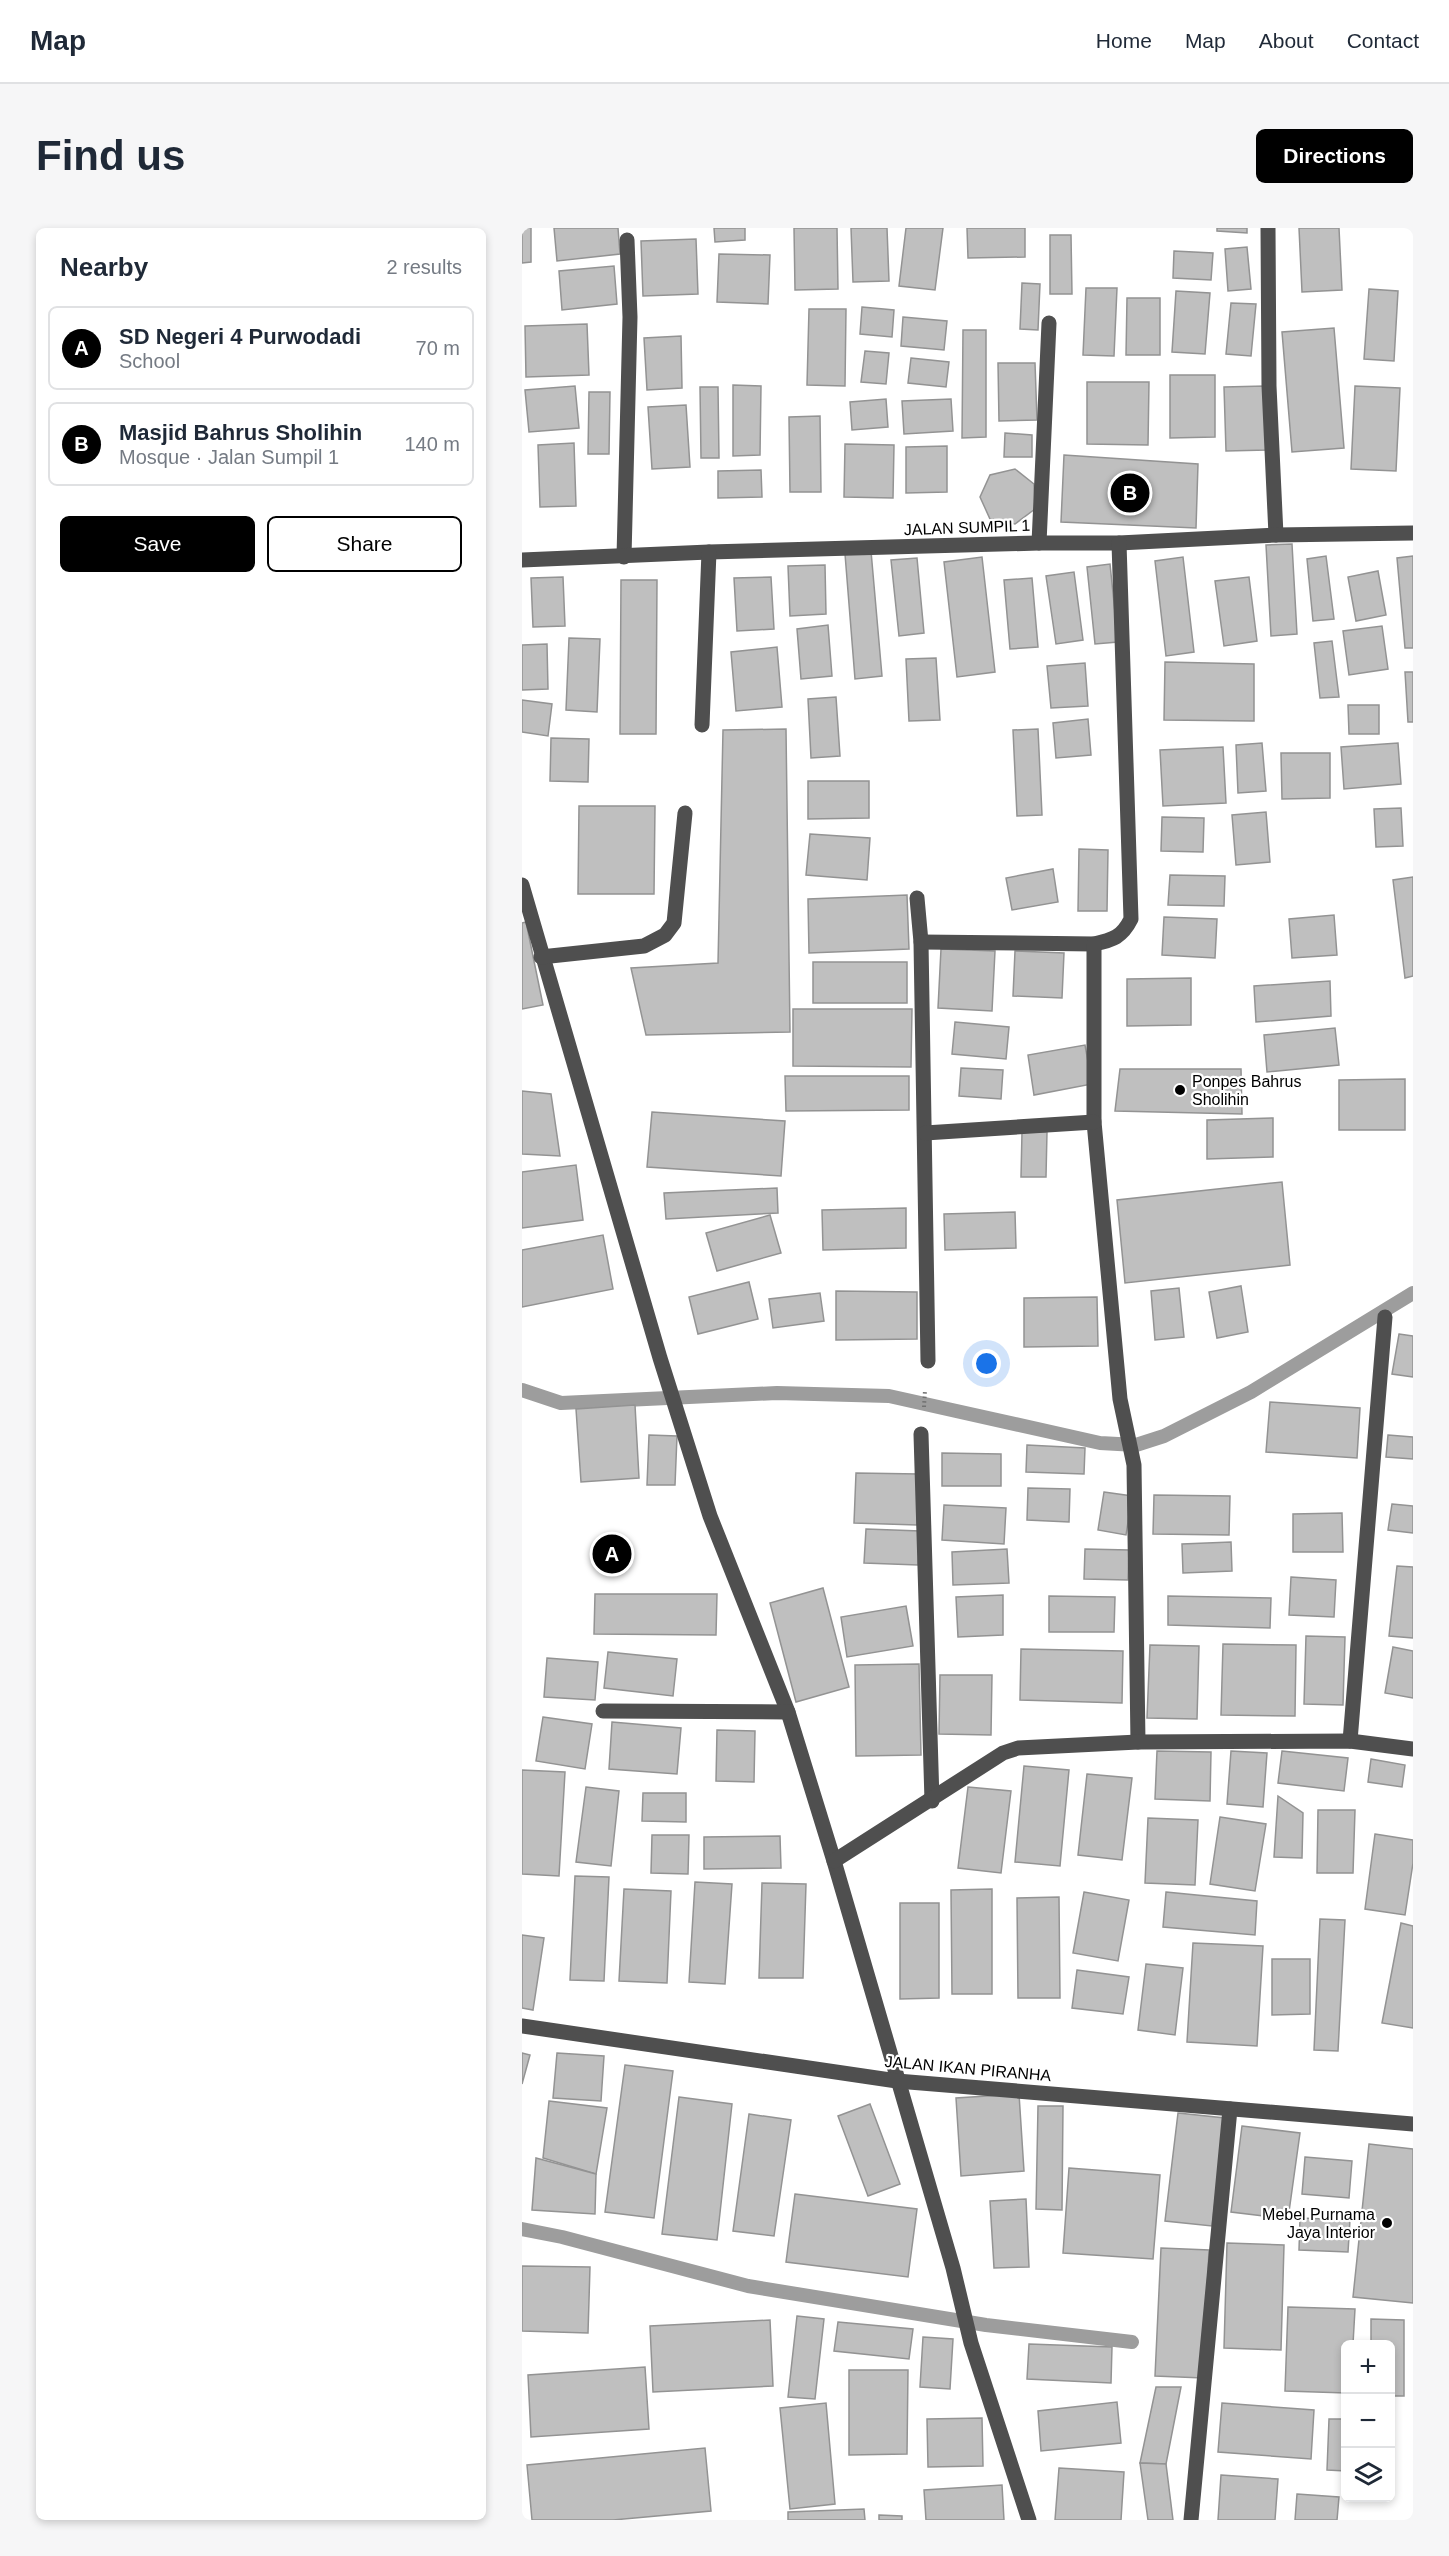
<!DOCTYPE html>
<html lang="en">
<head>
<meta charset="utf-8">
<style>
	:root { --surface:#fff; --page:#f6f6f7; --text:#1f2937; --muted:#747a83; --line:#e0e1e3; --accent:#000 }
	body { margin:0; font-family:Helvetica,sans-serif; background:var(--page); color:var(--text) }
	.controls { position:absolute; right:18px; bottom:18px; display:grid; overflow:hidden; border-radius:9px; box-shadow:0 3px 9px #0003 }
	.controls button { width:54px; height:54px; display:grid; place-items:center; padding:0; border:0; border-bottom:2px solid var(--line); background:var(--surface); color:var(--text); font:30px sans-serif }
	.you { position:absolute; left:465px; top:1136px; width:21px; height:21px; margin:-15px; border:4px solid #fff; border-radius:50%; background:#1a73e8; box-shadow:0 0 0 9px #1a73e833 }
	.badge { display:grid; place-items:center; width:39px; height:39px; border-radius:50%; background:var(--accent); color:#fff; font-size:20px; font-weight:700 }
	.pin { position:absolute; translate:-50% -50%; border:3px solid #fff; box-shadow:0 2px 6px #0006 }
	.list { margin:0; padding:0; list-style:none }
	h2 { display:flex; justify-content:space-between; align-items:center; height:78px; margin:0; padding:0 24px; font-size:26px }
	h2 small { font-size:20px; font-weight:400; color:var(--muted) }
	.list li { display:grid; grid-template-columns:39px 1fr auto; gap:18px; align-items:center; box-sizing:border-box; height:84px; margin:0 12px 12px; padding:0 12px; border:2px solid var(--line); border-radius:9px }
	.list b { display:block; font-size:22px; white-space:nowrap }
	.list p { margin:0; font-size:20px; white-space:nowrap; color:var(--muted) }
	.list em { font-size:20px; font-style:normal; color:var(--muted) }
	.actions { display:flex; gap:12px; padding:18px 24px }
	.actions a { flex:1; padding:14px 0; border:2px solid var(--accent); border-radius:9px; text-align:center; font-size:21px; color:var(--accent) }
	.actions .main { background:var(--accent); color:#fff }
	.icon { flex:none; width:33px; height:33px; fill:none; stroke:currentColor; stroke-width:2; stroke-linecap:round; stroke-linejoin:round }
	.map { position:relative; flex:none; width:891px; height:2292px; overflow:hidden; border-radius:9px }
	header { display:flex; align-items:center; gap:36px; box-sizing:border-box; height:84px; padding:0 30px; background:var(--surface); border-bottom:2px solid var(--line) }
	header strong { font-size:28px }
	nav { display:flex; gap:33px; margin-inline-start:auto; font-size:21px }
	.intro { display:flex; align-items:center; justify-content:space-between; box-sizing:border-box; height:144px; padding:0 36px }
	h1 { margin:0; font-size:42px }
	.button { padding:15px 27px; border-radius:9px; background:var(--accent); color:#fff; font-size:21px; font-weight:700 }
	main { display:flex; gap:36px; padding:0 36px }
	aside { flex:1; background:var(--surface); border-radius:9px; box-shadow:0 3px 9px #0003 }
	.map>svg:first-child { display:block }
	.lines { fill:none; stroke-linecap:round; stroke-linejoin:round }
	.stream { stroke:#9d9d9d; stroke-width:14 }
	.building { fill:#bfbfbf; stroke:#939393; stroke-width:1.5 }
	.path { stroke:#717171; stroke-width:4; stroke-dasharray:1.5 3; stroke-linecap:butt }
	.minor { stroke:#4f4f4f; stroke-width:15 }
	.poi-dot { fill:#000; stroke:#fff; stroke-width:2 }
	.labels { text-anchor:middle; stroke-width:4.5; stroke-linejoin:round; paint-order:stroke }
	.street-label { font-size:16px; fill:#000; stroke:#fff }
	.poi-label { font-size:16px; fill:#000; stroke:#fff; text-anchor:start }
</style>
</head>
<body>
<header>
<strong>Map</strong>
<nav><a>Home</a><a>Map</a><a>About</a><a>Contact</a></nav>
</header>
<div class="intro"><h1>Find us</h1><a class="button">Directions</a></div>
<main>
<aside>
<h2>Nearby<small>2 results</small></h2>
<ul class="list">
<li><span class="badge">A</span><div><b>SD Negeri 4 Purwodadi</b><p>School</p></div><em>70 m</em></li>
<li><span class="badge">B</span><div><b>Masjid Bahrus Sholihin</b><p>Mosque · Jalan Sumpil 1</p></div><em>140 m</em></li>
</ul>
<div class="actions"><a class="main">Save</a><a>Share</a></div>
</aside>
<div class="map">
<svg width="891" height="2292" viewBox="0 0 891 2292">
	<rect width="100%" height="100%" fill="#fff"/>
	<g class="lines">
		<!-- stream -->
		<g class="stream">
			<polyline points="0,1162 39,1175 255,1165 367,1168 578,1215 614,1217 642,1208 729,1164 891,1065"/>
			<polyline points="0,2001 40,2009 226,2058 464,2097 610,2114"/>
		</g>
	</g>
	<!-- building -->
	<g class="building">
		<polygon points="0,0 9,0 9,34 0,35"/>
		<polygon points="32,0 96,0 98,26 35,33"/>
		<polygon points="192,0 223,0 223,12 193,14"/>
		<polygon points="272,0 315,0 316,61 273,62"/>
		<polygon points="329,0 365,0 367,53 331,54"/>
		<polygon points="384,0 421,0 413,62 377,58"/>
		<polygon points="445,0 503,0 503,29 446,30"/>
		<polygon points="695,0 725,0 725,5 695,3"/>
		<polygon points="777,0 817,0 820,62 780,64"/>
		<polygon points="528,7 549,7 550,66 528,66"/>
		<polygon points="174,11 176,66 121,68 119,13"/>
		<polygon points="725,19 729,61 706,63 703,21"/>
		<polygon points="652,23 691,25 689,52 651,50"/>
		<polygon points="197,26 248,27 246,76 195,74"/>
		<polygon points="92,38 95,76 40,82 37,43"/>
		<polygon points="500,55 518,56 516,102 498,101"/>
		<polygon points="564,60 595,60 592,128 561,127"/>
		<polygon points="847,61 876,63 872,133 842,131"/>
		<polygon points="654,63 688,65 683,126 650,124"/>
		<polygon points="605,70 638,70 638,127 604,127"/>
		<polygon points="709,75 734,76 729,128 704,126"/>
		<polygon points="340,79 372,82 370,109 338,106"/>
		<polygon points="287,81 324,81 323,158 285,157"/>
		<polygon points="381,89 425,93 422,122 379,118"/>
		<polygon points="65,96 67,147 4,149 3,98"/>
		<polygon points="812,100 822,220 770,224 760,104"/>
		<polygon points="441,102 464,102 464,209 440,210"/>
		<polygon points="159,108 160,160 125,162 122,110"/>
		<polygon points="343,123 367,125 364,156 339,154"/>
		<polygon points="389,130 427,134 424,159 386,155"/>
		<polygon points="476,135 513,135 515,192 477,193"/>
		<polygon points="648,147 693,147 693,209 648,210"/>
		<polygon points="565,154 627,154 626,217 565,216"/>
		<polygon points="211,157 239,158 238,227 211,228"/>
		<polygon points="53,158 57,200 7,204 3,162"/>
		<polygon points="743,158 745,222 704,223 702,159"/>
		<polygon points="833,158 878,160 874,243 829,241"/>
		<polygon points="178,159 196,159 197,230 179,230"/>
		<polygon points="67,164 88,164 87,226 66,226"/>
		<polygon points="364,171 366,199 330,202 328,174"/>
		<polygon points="429,171 431,203 382,206 380,173"/>
		<polygon points="164,177 168,239 130,241 126,179"/>
		<polygon points="298,188 299,264 268,264 267,189"/>
		<polygon points="483,205 510,207 510,229 482,229"/>
		<polygon points="52,215 54,278 18,279 16,217"/>
		<polygon points="323,216 372,217 371,270 322,269"/>
		<polygon points="425,218 425,264 384,265 384,219"/>
		<polygon points="542,227 676,236 674,300 539,294"/>
		<polygon points="493,241 512,256 513,281 493,296 468,291 458,269 468,247"/>
		<polygon points="239,242 240,269 196,270 196,243"/>
		<polygon points="770,316 775,406 749,408 744,317"/>
		<polygon points="349,323 360,448 333,451 323,326"/>
		<polygon points="804,328 812,391 791,393 785,331"/>
		<polygon points="891,328 891,420 883,420 875,330"/>
		<polygon points="460,329 473,444 435,449 422,334"/>
		<polygon points="661,329 672,424 644,428 633,333"/>
		<polygon points="395,330 402,405 377,408 369,332"/>
		<polygon points="588,336 596,414 573,416 565,339"/>
		<polygon points="303,337 304,386 268,388 266,338"/>
		<polygon points="856,343 864,387 834,393 826,349"/>
		<polygon points="552,344 561,412 534,416 524,348"/>
		<polygon points="41,349 43,398 11,399 9,350"/>
		<polygon points="249,349 252,401 215,403 212,350"/>
		<polygon points="727,349 735,413 702,418 693,353"/>
		<polygon points="510,350 516,419 488,421 482,352"/>
		<polygon points="99,352 135,352 134,506 98,506"/>
		<polygon points="306,397 310,448 279,451 275,401"/>
		<polygon points="860,398 866,441 827,447 821,403"/>
		<polygon points="47,410 78,411 75,484 44,482"/>
		<polygon points="810,413 817,469 798,470 792,415"/>
		<polygon points="25,416 26,461 0,462 0,417"/>
		<polygon points="255,419 260,479 214,483 209,424"/>
		<polygon points="414,430 418,492 387,493 384,431"/>
		<polygon points="643,434 732,436 732,493 642,492"/>
		<polygon points="563,435 566,478 529,480 525,438"/>
		<polygon points="883,444 891,444 891,494 886,494"/>
		<polygon points="314,469 318,528 289,530 286,471"/>
		<polygon points="0,472 30,476 26,508 0,504"/>
		<polygon points="826,477 857,477 857,506 827,506"/>
		<polygon points="566,491 569,527 534,530 531,495"/>
		<polygon points="264,501 268,804 124,807 109,740 196,735 201,502"/>
		<polygon points="516,501 520,587 495,588 491,502"/>
		<polygon points="29,510 67,511 66,554 28,553"/>
		<polygon points="740,515 744,563 716,565 714,517"/>
		<polygon points="876,515 879,556 822,561 819,519"/>
		<polygon points="701,519 704,575 641,578 638,522"/>
		<polygon points="759,525 808,525 808,570 760,571"/>
		<polygon points="286,553 347,553 347,590 286,591"/>
		<polygon points="57,578 133,578 132,666 56,666"/>
		<polygon points="879,580 881,618 854,619 852,581"/>
		<polygon points="744,584 748,634 714,637 710,587"/>
		<polygon points="640,589 682,590 681,624 639,623"/>
		<polygon points="288,606 348,610 345,652 284,647"/>
		<polygon points="557,621 586,622 585,683 556,683"/>
		<polygon points="531,641 536,674 490,682 484,650"/>
		<polygon points="648,647 703,648 702,678 646,677"/>
		<polygon points="891,649 891,748 883,750 871,652"/>
		<polygon points="385,667 387,721 287,725 286,671"/>
		<polygon points="812,687 815,727 770,730 767,691"/>
		<polygon points="642,689 695,691 693,730 640,727"/>
		<polygon points="4,694 21,777 0,781 0,695"/>
		<polygon points="419,721 473,723 470,783 416,780"/>
		<polygon points="493,723 542,725 540,770 491,768"/>
		<rect x="291" y="734" width="94" height="41"/>
		<polygon points="669,750 669,797 605,798 605,751"/>
		<polygon points="808,753 809,788 734,794 732,758"/>
		<polygon points="271,781 390,781 389,839 271,838"/>
		<polygon points="433,794 487,799 484,831 430,826"/>
		<polygon points="813,800 817,837 745,844 742,807"/>
		<polygon points="563,817 570,856 512,867 506,827"/>
		<polygon points="439,840 481,842 479,871 437,868"/>
		<polygon points="598,841 719,841 720,886 593,883"/>
		<polygon points="263,848 387,848 387,882 264,883"/>
		<polygon points="883,851 883,902 817,902 817,852"/>
		<polygon points="0,863 29,866 38,928 0,926"/>
		<polygon points="130,884 263,893 259,948 125,939"/>
		<polygon points="751,890 751,929 685,931 685,892"/>
		<polygon points="500,904 525,904 524,949 499,949"/>
		<polygon points="54,937 61,992 0,1000 0,944"/>
		<polygon points="760,954 768,1037 603,1055 595,972"/>
		<polygon points="255,960 256,985 144,991 142,965"/>
		<polygon points="384,980 384,1020 301,1022 300,982"/>
		<polygon points="493,984 494,1020 423,1022 422,986"/>
		<polygon points="248,987 259,1025 195,1043 184,1005"/>
		<polygon points="81,1007 91,1061 0,1079 0,1022"/>
		<polygon points="227,1054 236,1091 176,1106 167,1069"/>
		<polygon points="719,1058 726,1104 695,1110 687,1064"/>
		<polygon points="657,1060 662,1109 633,1112 629,1063"/>
		<polygon points="314,1063 395,1064 395,1111 314,1112"/>
		<polygon points="298,1065 302,1093 251,1100 247,1071"/>
		<polygon points="575,1069 576,1118 502,1119 502,1070"/>
		<polygon points="877,1106 891,1108 891,1149 870,1146"/>
		<polygon points="748,1174 838,1180 835,1230 744,1224"/>
		<polygon points="113,1177 117,1250 59,1254 54,1181"/>
		<polygon points="127,1207 155,1208 153,1257 125,1257"/>
		<polygon points="866,1207 891,1209 891,1231 864,1229"/>
		<polygon points="505,1217 563,1220 562,1246 504,1244"/>
		<polygon points="420,1225 479,1226 479,1258 420,1258"/>
		<polygon points="334,1245 397,1246 395,1297 332,1295"/>
		<polygon points="506,1260 548,1261 547,1294 505,1292"/>
		<polygon points="582,1264 610,1268 604,1307 576,1302"/>
		<polygon points="632,1267 708,1268 707,1307 631,1306"/>
		<polygon points="870,1276 891,1278 891,1305 866,1302"/>
		<polygon points="422,1277 484,1280 482,1316 420,1312"/>
		<polygon points="820,1285 821,1324 771,1324 771,1286"/>
		<polygon points="344,1301 398,1303 396,1337 342,1335"/>
		<polygon points="709,1314 710,1343 661,1345 660,1316"/>
		<polygon points="485,1321 487,1355 431,1357 430,1324"/>
		<polygon points="563,1321 607,1322 606,1352 562,1351"/>
		<polygon points="875,1338 891,1339 891,1410 867,1408"/>
		<polygon points="769,1349 814,1352 812,1389 767,1387"/>
		<polygon points="301,1360 327,1459 274,1474 248,1375"/>
		<polygon points="73,1366 195,1366 194,1407 72,1406"/>
		<polygon points="481,1367 481,1407 436,1409 434,1369"/>
		<polygon points="527,1368 593,1369 592,1404 527,1404"/>
		<polygon points="646,1368 749,1370 748,1400 646,1397"/>
		<polygon points="384,1378 391,1418 325,1429 319,1389"/>
		<polygon points="784,1408 823,1409 821,1477 782,1476"/>
		<polygon points="701,1416 774,1417 773,1488 699,1487"/>
		<polygon points="628,1417 677,1418 675,1491 625,1490"/>
		<polygon points="871,1419 891,1423 891,1470 863,1465"/>
		<polygon points="499,1421 601,1423 600,1475 498,1472"/>
		<polygon points="86,1424 155,1431 151,1468 82,1460"/>
		<polygon points="25,1430 76,1434 73,1472 22,1469"/>
		<polygon points="397,1436 399,1527 334,1528 333,1437"/>
		<polygon points="418,1447 470,1447 469,1507 417,1506"/>
		<polygon points="21,1489 70,1496 63,1541 14,1533"/>
		<polygon points="90,1494 159,1500 155,1546 87,1541"/>
		<polygon points="195,1502 233,1503 232,1554 194,1553"/>
		<polygon points="635,1523 689,1524 688,1573 633,1571"/>
		<polygon points="709,1523 745,1525 741,1579 705,1576"/>
		<polygon points="760,1523 826,1530 822,1563 756,1555"/>
		<polygon points="849,1531 883,1537 880,1559 846,1554"/>
		<polygon points="502,1538 547,1542 538,1638 493,1634"/>
		<polygon points="0,1542 43,1544 37,1648 0,1646"/>
		<polygon points="565,1546 610,1550 600,1632 556,1627"/>
		<polygon points="64,1559 97,1563 89,1638 54,1634"/>
		<polygon points="446,1559 489,1563 479,1645 436,1640"/>
		<polygon points="121,1565 164,1565 164,1594 120,1593"/>
		<polygon points="756,1568 781,1585 780,1630 752,1629"/>
		<polygon points="796,1582 833,1582 831,1645 795,1645"/>
		<polygon points="698,1589 744,1596 733,1663 688,1656"/>
		<polygon points="626,1590 676,1592 673,1657 623,1655"/>
		<polygon points="853,1606 891,1612 891,1635 883,1687 843,1681"/>
		<polygon points="130,1607 167,1607 166,1646 129,1645"/>
		<polygon points="258,1608 259,1640 182,1641 182,1609"/>
		<polygon points="53,1648 87,1649 82,1753 48,1752"/>
		<polygon points="173,1654 210,1656 203,1756 167,1754"/>
		<polygon points="240,1655 284,1656 281,1750 237,1750"/>
		<polygon points="102,1661 149,1663 145,1755 97,1753"/>
		<polygon points="470,1661 470,1766 430,1766 429,1662"/>
		<polygon points="562,1664 607,1672 596,1733 551,1725"/>
		<polygon points="644,1664 735,1673 733,1707 641,1699"/>
		<polygon points="537,1669 538,1770 496,1770 495,1670"/>
		<polygon points="378,1675 417,1675 417,1770 378,1771"/>
		<polygon points="798,1691 823,1692 816,1823 792,1822"/>
		<polygon points="879,1695 891,1698 891,1800 860,1795"/>
		<polygon points="0,1707 22,1710 11,1782 0,1780"/>
		<polygon points="671,1715 741,1718 735,1818 665,1814"/>
		<polygon points="750,1731 788,1731 788,1786 750,1787"/>
		<polygon points="624,1736 661,1740 653,1807 616,1802"/>
		<polygon points="555,1742 607,1749 601,1786 550,1780"/>
		<polygon points="0,1825 8,1827 0,1856"/>
		<polygon points="35,1825 82,1828 79,1873 31,1870"/>
		<polygon points="103,1837 151,1843 132,1990 83,1984"/>
		<polygon points="497,1866 502,1943 439,1948 434,1870"/>
		<polygon points="157,1869 210,1876 195,2012 140,2006"/>
		<polygon points="27,1873 85,1880 74,1946 21,1930"/>
		<polygon points="348,1876 378,1956 346,1968 316,1888"/>
		<polygon points="516,1878 541,1878 540,1982 514,1981"/>
		<polygon points="656,1885 703,1890 690,1998 643,1993"/>
		<polygon points="227,1886 269,1892 252,2008 211,2003"/>
		<polygon points="720,1898 778,1905 766,1991 709,1984"/>
		<polygon points="847,1916 891,1921 891,2075 831,2069"/>
		<polygon points="783,1929 830,1933 827,1970 780,1966"/>
		<polygon points="14,1930 74,1946 73,1986 10,1982"/>
		<polygon points="547,1940 638,1947 631,2031 541,2025"/>
		<polygon points="273,1966 395,1981 386,2049 264,2034"/>
		<polygon points="504,1971 507,2039 472,2040 468,1973"/>
		<polygon points="778,1990 828,1992 826,2024 777,2022"/>
		<polygon points="705,2015 762,2017 759,2122 702,2120"/>
		<polygon points="639,2020 687,2022 681,2150 633,2148"/>
		<polygon points="0,2038 68,2039 66,2105 0,2103"/>
		<polygon points="766,2079 833,2081 831,2116 824,2116 824,2165 763,2163"/>
		<polygon points="275,2088 302,2091 293,2171 266,2169"/>
		<polygon points="849,2091 882,2092 882,2168 868,2168 868,2116 849,2116"/>
		<polygon points="248,2092 251,2158 131,2164 128,2098"/>
		<polygon points="316,2094 391,2101 387,2131 312,2123"/>
		<polygon points="401,2109 431,2111 428,2161 398,2159"/>
		<polygon points="507,2116 590,2119 589,2155 505,2151"/>
		<polygon points="123,2139 127,2201 9,2209 6,2147"/>
		<polygon points="327,2142 386,2142 385,2226 327,2227"/>
		<polygon points="634,2159 659,2159 644,2236 618,2235"/>
		<polygon points="595,2174 599,2215 519,2223 516,2183"/>
		<polygon points="304,2175 313,2276 268,2281 258,2180"/>
		<polygon points="700,2175 792,2182 789,2231 696,2224"/>
		<polygon points="460,2190 461,2238 406,2239 405,2191"/>
		<polygon points="807,2191 824,2191 824,2243 805,2242"/>
		<polygon points="183,2220 189,2283 91,2292 10,2292 5,2237"/>
		<polygon points="618,2235 644,2236 651,2292 626,2292"/>
		<polygon points="537,2240 602,2244 599,2292 533,2292"/>
		<polygon points="699,2247 756,2251 753,2292 696,2292"/>
		<polygon points="480,2257 482,2292 404,2292 402,2262"/>
		<polygon points="775,2266 817,2269 815,2292 773,2292"/>
		<polygon points="342,2281 343,2292 266,2292 266,2284"/>
		<polygon points="357,2287 380,2288 380,2292 357,2292"/>
	</g>
	<g class="lines">
		<!-- path -->
		<polyline class="path" points="402,1179 403,1162"/>
		<!-- minor -->
		<g class="minor">
			<polyline points="746,0 747,158 754,307"/>
			<polyline points="517,315 527,95"/>
			<polyline points="102,329 108,89 105,12"/>
			<polyline points="0,332 187,324 517,315 597,315 754,307 891,305"/>
			<polyline points="180,497 187,324"/>
			<polyline points="0,657 138,1130 188,1288 266,1484 312,1633 431,2040 449,2115 507,2292"/>
			<polyline points="395,670 399,714 406,1133"/>
			<path d="M399,714L572,716C591,712 600,709 609,691L597,315"/>
			<polyline points="572,716 572,894 598,1171 612,1237 616,1514"/>
			<polyline points="19,729 122,718 143,707 152,695 163,585"/>
			<polyline points="403,905 572,894"/>
			<polyline points="399,1206 410,1573"/>
			<polyline points="81,1483 266,1484"/>
			<polyline points="828,1513 863,1089"/>
			<polyline points="312,1633 481,1525 496,1520 616,1514 828,1513 891,1521"/>
			<polyline points="0,1798 375,1853 891,1896"/>
			<polyline points="669,2292 708,1881"/>
		</g>
	</g>
	<!-- markers -->
	<g class="poi-dot">
		<circle cx="658" cy="862" r="6"/>
		<circle cx="865" cy="1995" r="6"/>
	</g>
	<g class="labels">
		<!-- street labels -->
		<g class="street-label">
			<text transform="translate(445 299) rotate(-2)" y="6">JALAN SUMPIL 1</text>
			<text transform="translate(446 1840) rotate(5)" y="6">JALAN IKAN PIRANHA</text>
		</g>
		<!-- poi labels -->
		<g class="poi-label">
			<text x="670" y="859">Ponpes Bahrus<tspan x="670" dy="18">Sholihin</tspan></text>
			<text x="853" y="1992" text-anchor="end">Mebel Purnama<tspan x="853" dy="18">Jaya Interior</tspan></text>
		</g>
	</g>
</svg>
<div class="controls">
<button>+</button>
<button>−</button>
<button><svg class="icon" aria-label="layers" viewBox="0 0 24 24"><path d="M12 4l9 5-9 5-9-5zM3 14l9 5 9-5"/></svg></button>
</div>
<div class="you"></div>
<div class="pin badge" style="left:90px;top:1326px">A</div>
<div class="pin badge" style="left:608px;top:265px">B</div>
</div>
</main>
</body>
</html>
